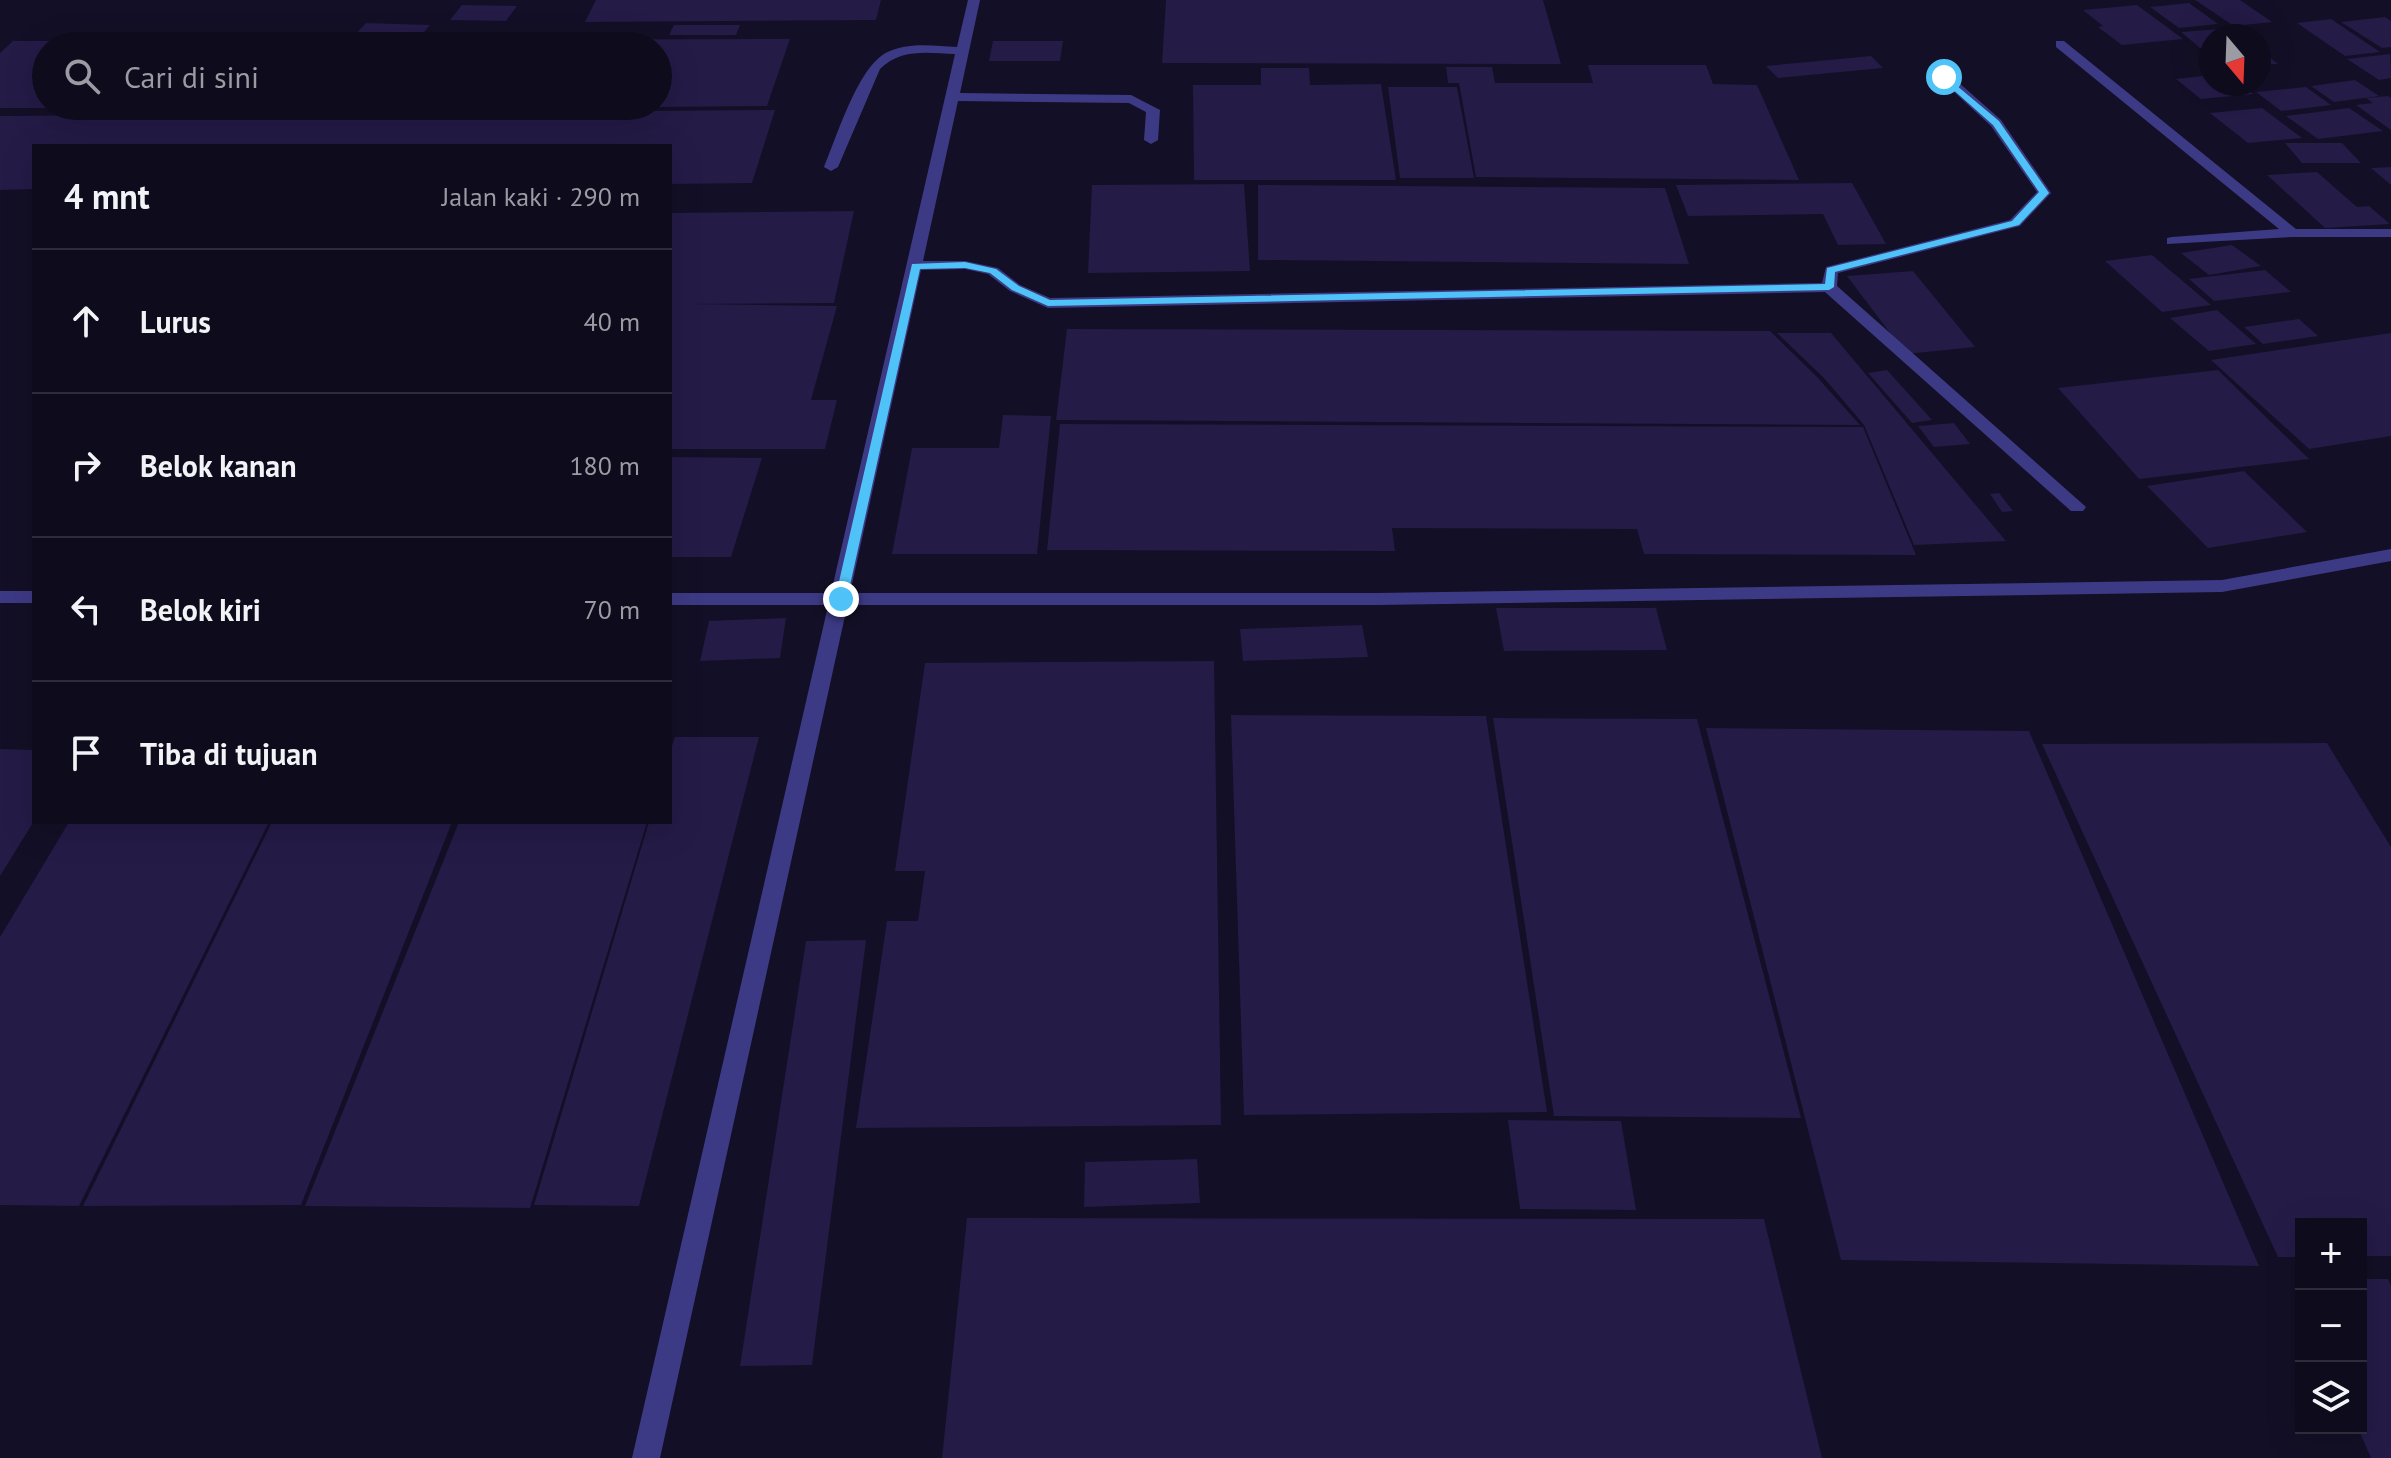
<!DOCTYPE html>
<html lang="id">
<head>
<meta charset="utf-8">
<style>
	:root { --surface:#0e0b1c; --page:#1c1929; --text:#f1f3f6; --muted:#9b9ba3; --line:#2e2b3b }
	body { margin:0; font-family:"PT Sans",sans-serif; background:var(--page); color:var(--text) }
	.controls { position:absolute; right:24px; bottom:24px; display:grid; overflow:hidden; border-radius:0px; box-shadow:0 8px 32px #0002 }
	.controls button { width:72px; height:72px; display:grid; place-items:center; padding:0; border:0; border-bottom:2px solid var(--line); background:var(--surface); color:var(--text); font:40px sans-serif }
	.compass { position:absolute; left:2199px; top:24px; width:72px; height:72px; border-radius:50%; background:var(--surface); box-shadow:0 8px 32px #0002; rotate:161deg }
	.stop { position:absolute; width:24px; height:24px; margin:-18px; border:6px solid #4fc3f7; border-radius:50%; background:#fff }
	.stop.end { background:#4fc3f7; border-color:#fff; box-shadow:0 2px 8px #0008 }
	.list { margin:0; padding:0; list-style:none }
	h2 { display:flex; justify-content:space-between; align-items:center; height:104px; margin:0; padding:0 32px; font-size:34px }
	h2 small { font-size:26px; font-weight:400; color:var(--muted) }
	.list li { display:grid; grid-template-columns:52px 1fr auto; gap:24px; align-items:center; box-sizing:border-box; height:144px; padding:0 32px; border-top:2px solid var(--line) }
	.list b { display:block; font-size:30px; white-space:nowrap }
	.list em { font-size:26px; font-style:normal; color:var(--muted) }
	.icon { flex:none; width:44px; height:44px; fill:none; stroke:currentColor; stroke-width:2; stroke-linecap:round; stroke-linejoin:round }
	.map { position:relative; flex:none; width:2391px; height:1458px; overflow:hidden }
	.search { position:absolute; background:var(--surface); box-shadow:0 8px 32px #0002; left:32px; top:32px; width:640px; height:88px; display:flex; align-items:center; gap:20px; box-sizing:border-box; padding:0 28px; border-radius:44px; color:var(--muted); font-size:30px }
	.panel { position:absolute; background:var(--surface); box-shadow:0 8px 32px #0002; left:32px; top:144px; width:640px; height:680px; border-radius:0px }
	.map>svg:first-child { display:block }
	.building { fill:#241b47 }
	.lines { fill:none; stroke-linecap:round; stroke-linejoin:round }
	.lane { fill:#3d3a85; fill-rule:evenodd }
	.street { fill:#3d3a85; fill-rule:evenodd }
	.route { fill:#4fc3f7 }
</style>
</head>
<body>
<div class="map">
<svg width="2391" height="1458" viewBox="0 0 2391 1458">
	<rect width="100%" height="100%" fill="#130f26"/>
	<!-- building -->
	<g class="building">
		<polygon points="596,0 881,0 876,20 585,22"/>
		<polygon points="1166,0 1543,0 1561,64 1162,63"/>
		<polygon points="2195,0 2240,0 2272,22 2234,26"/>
		<polygon points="2189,3 2218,24 2179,28 2150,7"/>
		<polygon points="462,5 517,6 506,21 450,20"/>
		<polygon points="2137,5 2183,39 2122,45 2098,27 2103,26 2083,10"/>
		<polygon points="2385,17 2391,21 2391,47 2382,48 2341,22"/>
		<polygon points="2331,19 2380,52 2345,56 2297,23"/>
		<polygon points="366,23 430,25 419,38 354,36"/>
		<polygon points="674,25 740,25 736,35 669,35"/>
		<polygon points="2233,28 2243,36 2211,36 2211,57 2181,32"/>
		<polygon points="790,39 767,106 658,107 658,46 46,46 46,108 0,108 0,53 13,41"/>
		<polygon points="993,41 1063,41 1060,61 989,61"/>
		<polygon points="2259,49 2278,64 2259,65"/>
		<polygon points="2390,54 2391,78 2379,80 2347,59"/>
		<polygon points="1871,56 1883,68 1778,78 1766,66"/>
		<polygon points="1588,65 1706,65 1713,84 1757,85 1799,180 1476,177 1459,83 1448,83 1446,67 1492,67 1495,83 1593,83"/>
		<polygon points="1261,68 1309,68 1310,85 1381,84 1396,180 1194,180 1193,85 1261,85"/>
		<polygon points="2211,75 2211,84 2240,84 2253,94 2201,99 2176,79"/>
		<polygon points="2355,80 2379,96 2334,102 2311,86"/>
		<polygon points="1388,87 1457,87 1474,178 1400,178"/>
		<polygon points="2306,87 2331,105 2281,111 2256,92"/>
		<polygon points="2388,96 2391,98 2391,130 2356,105 2373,103 2366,98"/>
		<polygon points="2262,108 2302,138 2248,143 2210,113"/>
		<polygon points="2349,108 2383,131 2318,139 2286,116"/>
		<polygon points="775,110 752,183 670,184 670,146 34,146 34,189 0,190 0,116"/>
		<polygon points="2285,143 2342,143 2361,163 2302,163"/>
		<polygon points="2391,167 2391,185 2371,168"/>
		<polygon points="2317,172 2357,207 2369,206 2390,224 2325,228 2267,175"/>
		<polygon points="1852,183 1886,244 1838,245 1823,214 1688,216 1676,185"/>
		<polygon points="1244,184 1250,271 1088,273 1092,185"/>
		<polygon points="1258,185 1665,188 1689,264 1258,260"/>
		<polygon points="854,211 834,303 691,304 837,306 811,400 837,400 825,449 670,449 670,213"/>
		<polygon points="2232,245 2261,266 2209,275 2181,253"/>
		<polygon points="2152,255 2211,305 2162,312 2105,261"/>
		<polygon points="2265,270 2291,292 2214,301 2189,279"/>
		<polygon points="1913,271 1975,347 1906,354 1847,276"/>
		<polygon points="2217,310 2256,344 2209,351 2170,318"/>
		<polygon points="2299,319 2318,336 2263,344 2244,327"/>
		<polygon points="1067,329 1770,331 1817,377 1860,425 1056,420"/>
		<polygon points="1777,333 1831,333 2006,541 1914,545 1864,425 1824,378"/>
		<polygon points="2391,333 2391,436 2309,449 2211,360"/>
		<polygon points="1887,370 1932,420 1912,423 1868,373"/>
		<polygon points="2218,370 2309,459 2139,479 2058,388"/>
		<polygon points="1003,415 1051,416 1037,554 892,554 912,448 999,448"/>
		<polygon points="1954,423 1970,444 1934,447 1918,426"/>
		<polygon points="1060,424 1863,427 1916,555 1644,554 1637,529 1392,528 1395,551 1047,550"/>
		<polygon points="670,457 762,458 731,557 670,557"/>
		<polygon points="2244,471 2307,532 2208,548 2147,486"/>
		<polygon points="1999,493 2013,511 2002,512 1990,494"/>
		<polygon points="1496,608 1656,608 1667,650 1504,651"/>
		<polygon points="786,618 780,658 700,661 709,621"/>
		<polygon points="1362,625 1368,657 1243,661 1240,629"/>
		<polygon points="1214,661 1221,1125 856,1128 887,921 918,921 925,871 895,871 925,663"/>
		<polygon points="1231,715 1486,716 1547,1112 1244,1115"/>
		<polygon points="1493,718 1697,719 1801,1118 1554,1116"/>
		<polygon points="1706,728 2029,731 2259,1266 1841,1260"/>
		<polygon points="675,737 759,737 639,1206 534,1205 649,822 670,822 670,752"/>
		<polygon points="2327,743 2391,847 2391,1256 2361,1256 2361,1224 2301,1224 2301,1257 2278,1257 2042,744"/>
		<polygon points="0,749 34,750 34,821 0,876"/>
		<polygon points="69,822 269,822 79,1206 0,1205 0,937"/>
		<polygon points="272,822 452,822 301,1205 83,1206"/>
		<polygon points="459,822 647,822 530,1208 305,1206"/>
		<polygon points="866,940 812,1365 740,1366 806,941"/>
		<polygon points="1508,1120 1621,1121 1636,1210 1520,1209"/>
		<polygon points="1197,1159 1200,1203 1084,1207 1085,1162"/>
		<polygon points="967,1218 1764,1219 1822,1458 942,1458"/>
		<polygon points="2361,1279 2388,1279 2391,1286 2391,1458 2371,1458 2358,1428 2361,1428"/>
	</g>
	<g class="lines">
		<!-- lane -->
		<path class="lane" d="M968,0H980L960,93L1131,95L1160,110L1158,140L1151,144L1144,140L1146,112L1129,103L958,101L923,261H965L998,268L1020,285L1050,298L1822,283L1826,267L2010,220L2037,192L1991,126L1938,77L1949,74L2001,120L2051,193L2020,226L1838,273L1837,286L2086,507L2083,511H2071L1825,292L1048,308L1010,291L988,274L965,269L921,270L660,1458H632L955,54C928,53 901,48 880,69L838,167L831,171L824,167C837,137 859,62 890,51C911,42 935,46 957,47Z"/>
		<!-- street -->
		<g class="street">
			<polygon points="2056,41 2064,41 2296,229 2391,229 2391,237 2292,237 2167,244 2167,238 2172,237 2279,229 2056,47"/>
			<polygon points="2391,549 2391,561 2222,592 1377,605 670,605 670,593 1377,593 2222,580"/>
			<rect x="0" y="591" width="34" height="12"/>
		</g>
	</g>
	<!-- route -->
	<polygon class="route" points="1944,75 1999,121 2049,193 2019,225 1835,272 1834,287 1829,290 1048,306 1012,290 990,273 965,268 920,269 847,599 841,603 835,599 912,264 965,262 996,269 1019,286 1050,300 1825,284 1827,268 2012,221 2039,192 1993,125 1941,79"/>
</svg>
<div class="controls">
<button>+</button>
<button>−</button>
<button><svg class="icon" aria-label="layers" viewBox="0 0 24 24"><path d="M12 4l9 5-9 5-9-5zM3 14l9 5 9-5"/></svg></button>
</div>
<svg class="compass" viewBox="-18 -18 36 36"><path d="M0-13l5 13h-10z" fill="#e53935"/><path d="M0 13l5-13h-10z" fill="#9b9ba3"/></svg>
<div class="stop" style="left:1944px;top:77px"></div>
<div class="stop end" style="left:841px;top:599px"></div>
<div class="search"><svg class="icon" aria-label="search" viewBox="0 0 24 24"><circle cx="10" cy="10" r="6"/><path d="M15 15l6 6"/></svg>Cari di sini</div>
<section class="panel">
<h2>4 mnt<small>Jalan kaki · 290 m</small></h2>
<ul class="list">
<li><svg class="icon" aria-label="ahead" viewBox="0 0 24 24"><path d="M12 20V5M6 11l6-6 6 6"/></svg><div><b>Lurus</b></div><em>40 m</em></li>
<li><svg class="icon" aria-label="right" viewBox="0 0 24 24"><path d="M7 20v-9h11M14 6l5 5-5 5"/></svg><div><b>Belok kanan</b></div><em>180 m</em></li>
<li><svg class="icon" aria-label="left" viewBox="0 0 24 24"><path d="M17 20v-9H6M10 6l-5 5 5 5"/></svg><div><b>Belok kiri</b></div><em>70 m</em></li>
<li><svg class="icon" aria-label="arrive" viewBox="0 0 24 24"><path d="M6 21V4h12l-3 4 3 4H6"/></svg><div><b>Tiba di tujuan</b></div></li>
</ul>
</section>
</div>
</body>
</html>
